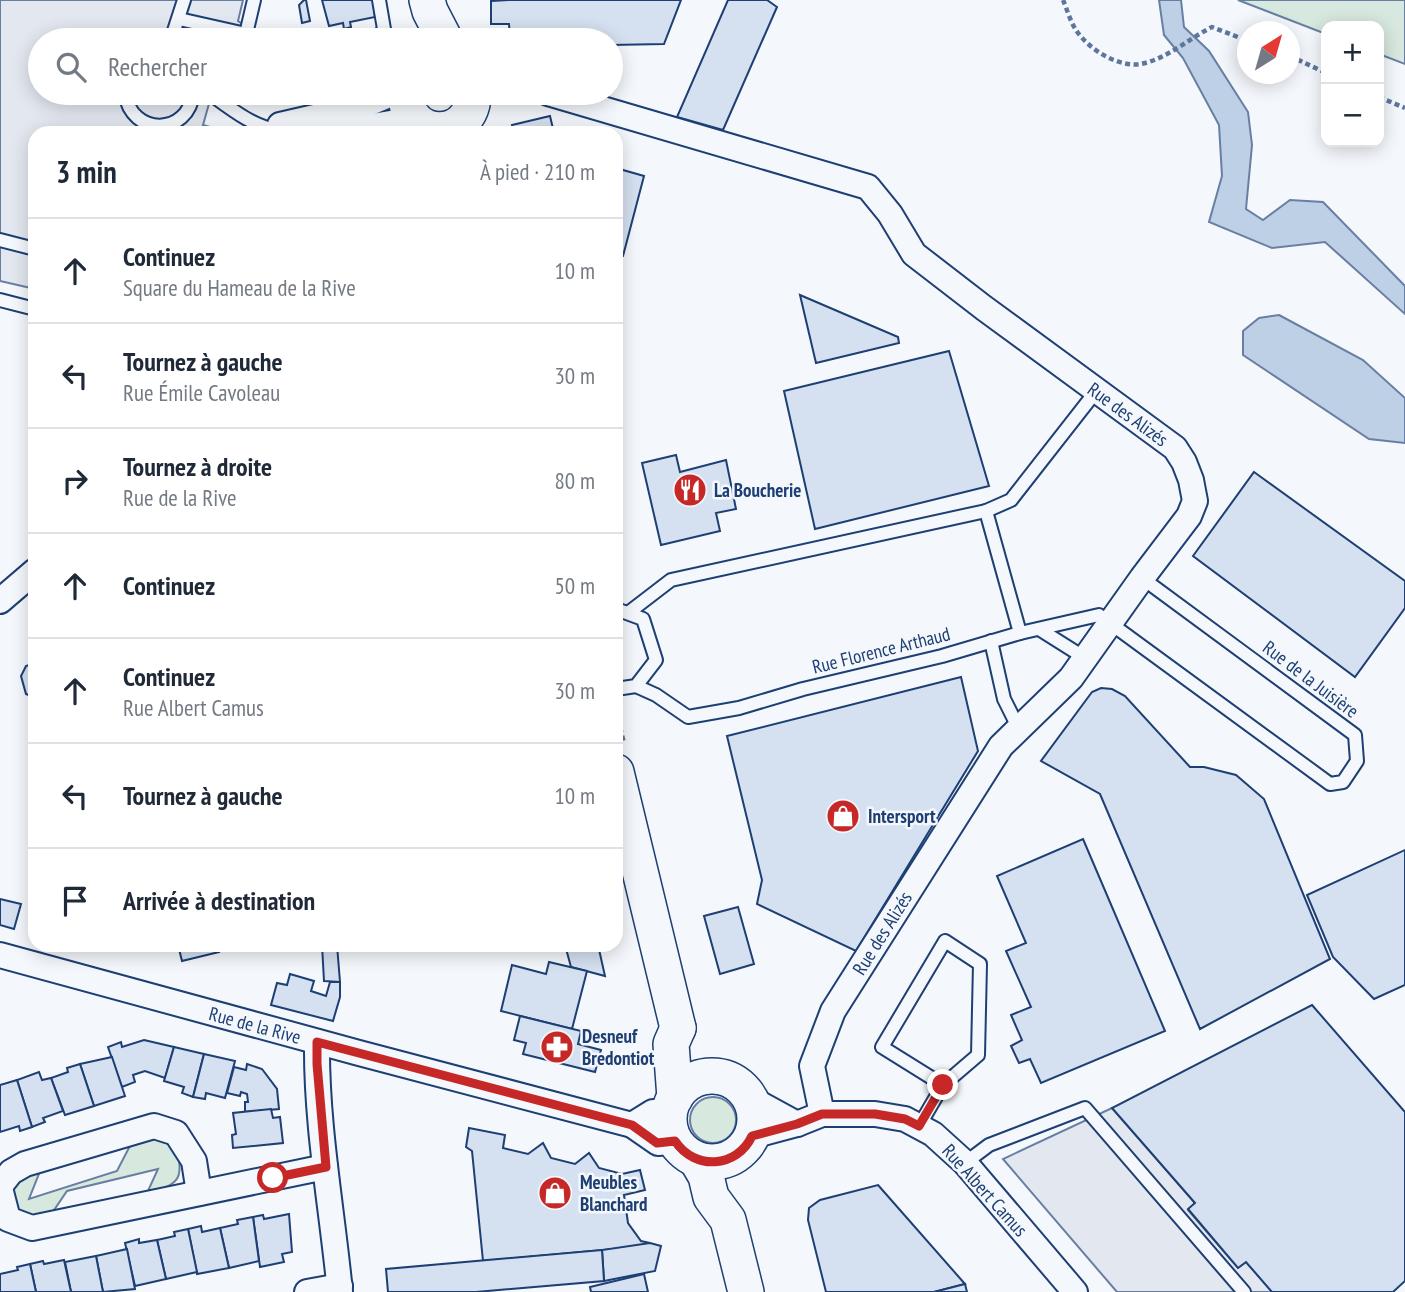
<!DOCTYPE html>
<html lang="fr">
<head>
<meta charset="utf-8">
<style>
	:root { --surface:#fff; --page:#f2f2f3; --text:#1f2937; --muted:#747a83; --line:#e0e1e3 }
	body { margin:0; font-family:"PT Sans Narrow",sans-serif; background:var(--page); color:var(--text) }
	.controls { position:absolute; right:21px; top:21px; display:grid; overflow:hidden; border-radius:14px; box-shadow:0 4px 18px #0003 }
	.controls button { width:63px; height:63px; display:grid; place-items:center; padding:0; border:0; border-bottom:2px solid var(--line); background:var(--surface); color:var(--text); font:35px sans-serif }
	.compass { position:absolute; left:1237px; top:21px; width:63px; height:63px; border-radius:50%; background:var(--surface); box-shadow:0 4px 18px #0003; rotate:37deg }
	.stop { position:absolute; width:21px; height:21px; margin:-16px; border:5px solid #c62828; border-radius:50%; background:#fff }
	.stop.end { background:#c62828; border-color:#fff; box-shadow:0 2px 7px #0008 }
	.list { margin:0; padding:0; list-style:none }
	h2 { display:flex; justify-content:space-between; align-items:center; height:91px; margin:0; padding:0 28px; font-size:30px }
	h2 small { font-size:23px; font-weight:400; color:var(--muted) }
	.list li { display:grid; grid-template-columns:46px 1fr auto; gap:21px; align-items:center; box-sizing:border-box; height:105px; padding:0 28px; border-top:2px solid var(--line) }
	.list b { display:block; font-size:26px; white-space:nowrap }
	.list p { margin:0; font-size:23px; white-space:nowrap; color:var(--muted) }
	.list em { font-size:23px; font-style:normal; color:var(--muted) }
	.icon { flex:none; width:38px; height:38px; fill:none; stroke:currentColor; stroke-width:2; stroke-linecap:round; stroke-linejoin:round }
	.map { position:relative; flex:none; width:1405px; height:1292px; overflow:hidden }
	.search { position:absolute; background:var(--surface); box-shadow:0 4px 18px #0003; left:28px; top:28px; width:595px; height:77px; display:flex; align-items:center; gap:18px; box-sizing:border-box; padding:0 24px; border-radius:38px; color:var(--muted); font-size:26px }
	.panel { position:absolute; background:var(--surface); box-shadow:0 4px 18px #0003; left:28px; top:126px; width:595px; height:826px; border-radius:21px }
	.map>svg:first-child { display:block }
	.green { fill:#d7e8df; stroke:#687fa3; stroke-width:2 }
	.parking { fill:#e3e8f0; stroke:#687fa3; stroke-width:2 }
	.water { fill:#bed0e5; stroke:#687fa3; stroke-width:2 }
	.building { fill:#d5e0f0; stroke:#1d3f73; stroke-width:2 }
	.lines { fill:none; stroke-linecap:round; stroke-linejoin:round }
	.lane-casing { stroke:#1d3f73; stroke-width:16 }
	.street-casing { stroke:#1d3f73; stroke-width:28 }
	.secondary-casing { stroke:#1d3f73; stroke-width:38 }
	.path { stroke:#5e769c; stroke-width:4.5; stroke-dasharray:5 3.5; stroke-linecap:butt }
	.lane { stroke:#f4f7fb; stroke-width:12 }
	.street { stroke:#f4f7fb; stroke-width:24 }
	.secondary { stroke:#f4f7fb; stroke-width:35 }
	.route { stroke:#c62828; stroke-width:9 }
	.labels { text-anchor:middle; stroke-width:5; stroke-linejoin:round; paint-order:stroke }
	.street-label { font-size:19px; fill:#1d3f73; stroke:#f4f7fb }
	.poi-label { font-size:19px; font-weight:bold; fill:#1d3f73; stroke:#f4f7fb; text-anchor:start }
</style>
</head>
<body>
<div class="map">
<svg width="1405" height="1292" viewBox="0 0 1405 1292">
	<rect width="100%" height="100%" fill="#f4f7fb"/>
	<!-- green -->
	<g class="green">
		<polygon points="1238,0 1405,0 1405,64 1379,54 1379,26 1326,26 1326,34"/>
		<circle cx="713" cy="1120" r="23"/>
		<path d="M154,1136L175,1143C185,1176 181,1186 147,1193L158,1169L67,1191L52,1213L27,1218L11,1204L13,1184L22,1177L40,1171L29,1199L117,1171L133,1140Z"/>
	</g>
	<!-- parking -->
	<g class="parking">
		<polygon points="0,0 243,0 238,21 267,40 40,40 40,93 212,93 203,125 230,133 35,133 35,289 0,281"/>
		<polygon points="1112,1108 1195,1203 1188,1210 1238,1268 1246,1262 1272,1292 1117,1292 1003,1159"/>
	</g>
	<!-- water -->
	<g class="water">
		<polygon points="1159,0 1181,0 1184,27 1209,51 1248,112 1252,145 1246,209 1263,220 1290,200 1323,202 1405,286 1405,314 1325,242 1272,248 1209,222 1222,176 1219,125 1183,58 1164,35"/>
		<polygon points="1279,315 1363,360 1405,398 1405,443 1369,439 1243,355 1243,331 1259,318"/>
	</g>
	<!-- building -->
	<g class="building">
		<polygon points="304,0 306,0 310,21 302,23 299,5"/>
		<polygon points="322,0 374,0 373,3 375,17 350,22 351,27 344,29 343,23 329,26"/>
		<polygon points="509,0 681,0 664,44 611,45 611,40 510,40 509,24 491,24 491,1"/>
		<polygon points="728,0 767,0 777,7 723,130 677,117"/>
		<polygon points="550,116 554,133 514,133 512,125"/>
		<polygon points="616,168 644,176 623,256 616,255"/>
		<polygon points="800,295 898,337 899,343 816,363"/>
		<polygon points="949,351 989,486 815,529 784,391"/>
		<polygon points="676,455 680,472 726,460 736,509 716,513 720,531 661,545 642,463"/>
		<polygon points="1254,472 1405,581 1405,608 1355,677 1193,556"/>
		<polygon points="35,663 35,698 26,694 21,676 26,666"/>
		<polygon points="961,677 978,751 856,951 757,904 762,880 727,736"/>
		<polygon points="1101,688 1112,689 1125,696 1190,767 1204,767 1236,775 1264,799 1330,959 1200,1029 1100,794 1041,761 1092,692"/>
		<polygon points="1083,839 1165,1031 1041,1083 1030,1059 1019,1063 1011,1046 1022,1040 1011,1015 1031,1007 1006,951 1026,943 997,876"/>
		<polygon points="1405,850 1405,985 1374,999 1333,957 1307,895"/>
		<polygon points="0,899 21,904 14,929 0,925"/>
		<polygon points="738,907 754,964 720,974 704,916"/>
		<polygon points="178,945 217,945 219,952 182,961"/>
		<polygon points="322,945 337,945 340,982 324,981"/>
		<polygon points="565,945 598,945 605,976 571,967"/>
		<polygon points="549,962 587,971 572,1029 501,1011 512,965 546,974"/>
		<polygon points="290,974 314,981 311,991 326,996 330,982 340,982 340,997 333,1021 271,1005 277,983 287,985"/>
		<polygon points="1312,1005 1405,1112 1405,1281 1393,1292 1272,1292 1246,1262 1238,1268 1188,1209 1195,1203 1112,1108"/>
		<polygon points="520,1016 581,1031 578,1044 601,1050 595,1072 523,1054 526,1043 514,1040"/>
		<polygon points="144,1040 174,1047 165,1078 145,1071 133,1075 135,1082 122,1087 108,1047 121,1042 122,1047"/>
		<polygon points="174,1047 204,1054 193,1097 182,1093 184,1087 164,1081"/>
		<polygon points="204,1054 235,1061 225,1098 206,1093 205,1099 193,1097"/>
		<polygon points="112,1057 125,1096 94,1106 80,1064"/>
		<polygon points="80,1064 94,1106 65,1115 51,1078 68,1072 67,1068"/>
		<polygon points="247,1064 262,1069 277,1089 279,1109 245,1112 245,1102 248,1102 247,1094 241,1092 240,1096 227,1093 234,1067 246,1070"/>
		<polygon points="39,1072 42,1080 51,1078 63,1111 43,1118 45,1122 32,1127 17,1080"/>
		<polygon points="17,1080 32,1127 20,1131 19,1126 0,1132 0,1085"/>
		<polygon points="271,1109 273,1118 280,1117 283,1143 233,1148 232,1135 236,1134 233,1113"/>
		<polygon points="469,1128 505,1135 503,1148 528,1154 543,1143 551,1158 575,1164 589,1153 599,1168 622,1174 640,1170 645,1190 624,1195 628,1223 641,1241 650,1243 635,1247 483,1261 472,1151 466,1147"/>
		<polygon points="878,1185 965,1284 934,1292 826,1292 808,1220 809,1208 820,1200"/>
		<polygon points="289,1214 292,1252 282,1254 284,1262 260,1267 253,1217 263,1215 264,1219"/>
		<polygon points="253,1217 259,1261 229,1268 220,1228 238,1224 237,1220"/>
		<polygon points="201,1226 202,1232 220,1228 229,1268 197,1274 188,1229"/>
		<polygon points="188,1229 197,1272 166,1279 157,1240 175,1236 174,1232"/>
		<polygon points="139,1239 139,1243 157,1240 166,1279 135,1286 125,1243"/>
		<polygon points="650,1243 661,1246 655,1271 604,1281 602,1250"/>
		<polygon points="127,1249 135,1289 103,1292 96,1256"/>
		<polygon points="602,1250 604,1281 476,1292 388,1292 386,1269"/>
		<polygon points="96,1256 103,1292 71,1292 65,1262"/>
		<polygon points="64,1260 71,1292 36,1292 30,1264 43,1261 44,1264"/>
		<polygon points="30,1264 36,1292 0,1292 0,1274 18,1270 17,1267"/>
		<polygon points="644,1274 648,1292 591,1292 590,1287"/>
		<polygon points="965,1284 967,1292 934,1292"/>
	</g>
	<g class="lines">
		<defs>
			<g id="lane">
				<polyline points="179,19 246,34 261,40"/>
				<polyline points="246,34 254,0"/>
				<polyline points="171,40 184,0"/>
				<polyline points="376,40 384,29 379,0"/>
				<path d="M125,93C131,137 189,136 193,93"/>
				<path d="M209,93C231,109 253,127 280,131"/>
				<polyline points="0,240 35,249"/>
				<polyline points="0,300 35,309"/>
				<polyline points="616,609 643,619 656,660 636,686 616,689"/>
				<polyline points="628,613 671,580 986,511 1011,500 1097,390"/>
				<polyline points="1039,629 1085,658"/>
				<polyline points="1020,633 1099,615 1330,784 1343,782 1357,761 1355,735 1142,578"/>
				<polyline points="991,641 1004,699 1019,729"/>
				<polyline points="636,686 656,695 688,717 739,708 803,689 942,656 1020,633 986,511"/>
				<polyline points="919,1126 943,1085 978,1055 980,964 945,941 882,1047 943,1085"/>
				<polyline points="965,1163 989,1145 1085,1108 1244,1292"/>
			</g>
			<g id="street">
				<polyline points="548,93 868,187 890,214 914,254 984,308 1175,448 1184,462 1191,480 1195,501 1189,516 1142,578 1071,678 1001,746 833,1011 812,1066 822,1114"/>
				<polyline points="280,125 363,106 394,93"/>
				<polyline points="331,133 414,119"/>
				<polyline points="0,601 35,571"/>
				<polyline points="0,955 359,1053 632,1125 658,1143 675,1141"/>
				<path d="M317,1042C316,1125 332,1209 340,1292"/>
				<polyline points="751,1099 797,1124"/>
				<polyline points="632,1125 653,1112 670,1113"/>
				<polyline points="752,1136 797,1124 822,1114 875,1114 905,1119 933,1134 965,1163 1075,1292"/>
				<polyline points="0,1186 11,1172 25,1164 154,1126 176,1133 194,1161 199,1193"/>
				<polyline points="0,1188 8,1219 32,1228 325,1167"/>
				<polyline points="307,1292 340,1286"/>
			</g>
			<g id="secondary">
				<polyline points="427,0 430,11 445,40"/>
				<path d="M406,93C405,142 474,142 473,93"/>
				<polyline points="616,772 678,1028"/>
				<circle cx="712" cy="1119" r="43"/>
				<polyline points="675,1098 671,1044 678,1028"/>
				<polyline points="696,1159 706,1176 711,1197 728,1220 746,1292"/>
			</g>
		</defs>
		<!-- lane casing -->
		<use href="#lane" class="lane-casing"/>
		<!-- street casing -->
		<use href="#street" class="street-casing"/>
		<!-- secondary casing -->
		<use href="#secondary" class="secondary-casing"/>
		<!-- path -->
		<g class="path">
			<path d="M1063,0C1067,9 1070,21 1076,30C1089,50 1121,70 1145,63C1169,57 1190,38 1212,27L1248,41"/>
			<polyline points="1290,56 1326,73"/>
			<polyline points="1379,97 1405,108"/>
			<polyline points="616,711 624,743"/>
		</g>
		<!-- lane -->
		<use href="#lane" class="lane"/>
		<!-- street -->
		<use href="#street" class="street"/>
		<!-- secondary -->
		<use href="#secondary" class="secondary"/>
	</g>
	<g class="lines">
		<!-- route -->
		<path class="route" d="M273,1178L326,1167L317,1064V1042L632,1125L657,1143L675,1141C695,1171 737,1168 752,1136L797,1124L822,1114H875L905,1119L919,1126L943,1085"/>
	</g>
	<!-- icons -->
	<defs>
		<symbol id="restaurant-disc" viewBox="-11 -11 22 22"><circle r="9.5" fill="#c62828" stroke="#f4f7fb"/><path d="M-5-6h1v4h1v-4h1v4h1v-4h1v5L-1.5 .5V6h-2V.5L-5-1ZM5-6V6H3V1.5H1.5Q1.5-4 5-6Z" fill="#fff"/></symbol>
		<symbol id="shop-disc" viewBox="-11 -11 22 22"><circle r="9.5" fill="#c62828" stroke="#f4f7fb"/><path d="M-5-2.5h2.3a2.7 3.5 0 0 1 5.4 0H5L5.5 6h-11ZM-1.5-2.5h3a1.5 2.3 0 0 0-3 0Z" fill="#fff"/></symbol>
		<symbol id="pharmacy-disc" viewBox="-11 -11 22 22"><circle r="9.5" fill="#c62828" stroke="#f4f7fb"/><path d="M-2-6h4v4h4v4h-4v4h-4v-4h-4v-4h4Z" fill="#fff"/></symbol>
	</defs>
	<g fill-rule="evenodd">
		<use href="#restaurant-disc" x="671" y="471" width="38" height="38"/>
		<use href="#shop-disc" x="824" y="797" width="38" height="38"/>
		<use href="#pharmacy-disc" x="538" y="1028" width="38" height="38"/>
		<use href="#shop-disc" x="536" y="1174" width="38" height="38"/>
	</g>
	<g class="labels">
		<!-- street labels -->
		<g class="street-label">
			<text transform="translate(1128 414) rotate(36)" y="7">Rue des Alizés</text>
			<text transform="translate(881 650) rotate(-14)" y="7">Rue Florence Arthaud</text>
			<text transform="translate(1311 679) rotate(37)" y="7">Rue de la Juisière</text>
			<text transform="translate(882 933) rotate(-58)" y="7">Rue des Alizés</text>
			<text transform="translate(255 1025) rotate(15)" y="7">Rue de la Rive</text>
			<text transform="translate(985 1190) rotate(48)" y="7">Rue Albert Camus</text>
		</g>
		<!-- poi labels -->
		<g class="poi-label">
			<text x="714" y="497">La Boucherie</text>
			<text x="868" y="823">Intersport</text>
			<text x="582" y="1043">Desneuf<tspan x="582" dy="22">Bredontiot</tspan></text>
			<text x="580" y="1189">Meubles<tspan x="580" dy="22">Blanchard</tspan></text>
		</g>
	</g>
</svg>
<div class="controls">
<button>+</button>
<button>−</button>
</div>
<svg class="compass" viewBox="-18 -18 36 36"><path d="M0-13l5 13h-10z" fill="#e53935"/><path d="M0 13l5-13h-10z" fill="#747a83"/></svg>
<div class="stop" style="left:273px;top:1178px"></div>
<div class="stop end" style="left:943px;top:1085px"></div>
<div class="search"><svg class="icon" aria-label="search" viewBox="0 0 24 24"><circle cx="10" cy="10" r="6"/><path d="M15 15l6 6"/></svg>Rechercher</div>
<section class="panel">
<h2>3 min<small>À pied · 210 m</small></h2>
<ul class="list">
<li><svg class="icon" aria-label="ahead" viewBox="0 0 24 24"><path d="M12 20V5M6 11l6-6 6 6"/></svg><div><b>Continuez</b><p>Square du Hameau de la Rive</p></div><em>10 m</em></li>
<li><svg class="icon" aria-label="left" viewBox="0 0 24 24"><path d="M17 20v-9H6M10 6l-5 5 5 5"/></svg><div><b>Tournez à gauche</b><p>Rue Émile Cavoleau</p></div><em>30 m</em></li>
<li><svg class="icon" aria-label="right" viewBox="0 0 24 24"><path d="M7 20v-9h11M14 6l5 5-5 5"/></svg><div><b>Tournez à droite</b><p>Rue de la Rive</p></div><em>80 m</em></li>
<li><svg class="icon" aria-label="ahead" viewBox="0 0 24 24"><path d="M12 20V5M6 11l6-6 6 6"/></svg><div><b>Continuez</b></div><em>50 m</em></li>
<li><svg class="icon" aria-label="ahead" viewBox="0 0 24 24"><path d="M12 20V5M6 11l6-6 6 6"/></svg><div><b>Continuez</b><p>Rue Albert Camus</p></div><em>30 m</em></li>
<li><svg class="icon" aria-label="left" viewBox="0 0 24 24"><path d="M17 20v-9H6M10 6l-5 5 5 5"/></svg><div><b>Tournez à gauche</b></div><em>10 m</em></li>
<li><svg class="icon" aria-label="arrive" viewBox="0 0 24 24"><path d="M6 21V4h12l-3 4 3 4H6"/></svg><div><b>Arrivée à destination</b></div></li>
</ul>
</section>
</div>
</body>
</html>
